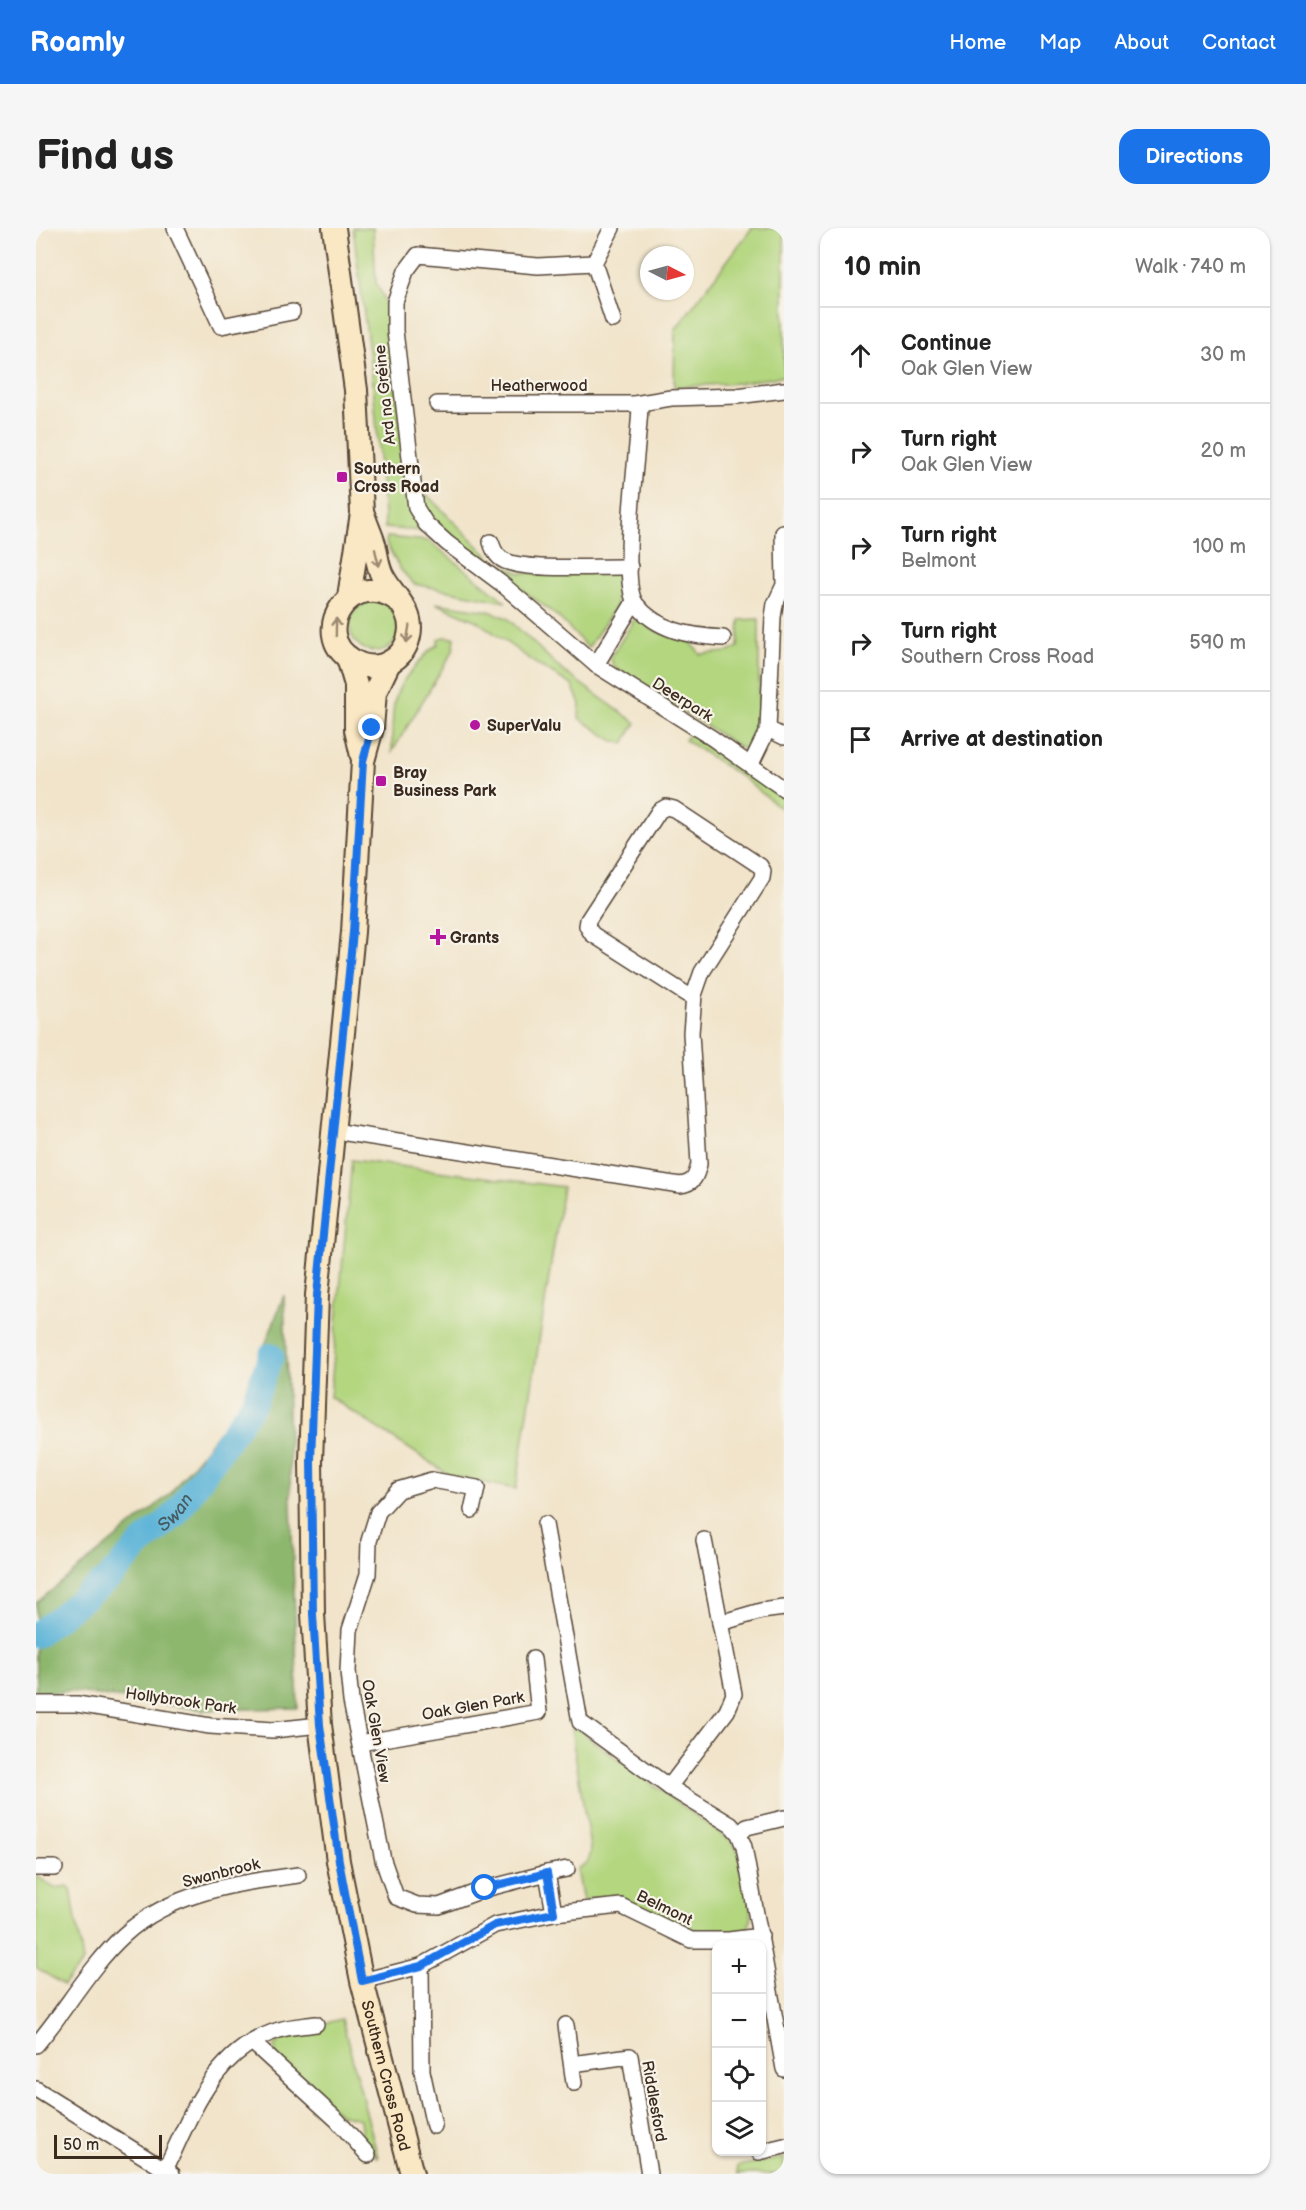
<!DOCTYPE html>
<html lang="en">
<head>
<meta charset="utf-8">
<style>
	:root { --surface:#fff; --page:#f6f6f6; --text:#222; --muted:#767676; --line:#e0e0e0; --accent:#1a73e8 }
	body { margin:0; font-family:"Balsamiq Sans",sans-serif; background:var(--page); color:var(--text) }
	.controls { position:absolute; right:18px; bottom:18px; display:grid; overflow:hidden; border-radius:12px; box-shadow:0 2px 4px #0004 }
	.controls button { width:54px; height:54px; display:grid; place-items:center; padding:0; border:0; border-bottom:2px solid var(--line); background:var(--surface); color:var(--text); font:30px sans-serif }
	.compass { position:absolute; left:604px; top:18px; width:54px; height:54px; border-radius:50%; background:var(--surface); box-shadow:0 2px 4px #0004; rotate:96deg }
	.scale { position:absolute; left:18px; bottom:15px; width:108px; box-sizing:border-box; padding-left:6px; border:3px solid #3b2a1e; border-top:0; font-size:16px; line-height:21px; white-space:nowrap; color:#3b2a1e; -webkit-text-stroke:4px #f7f3e8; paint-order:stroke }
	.stop { position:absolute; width:18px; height:18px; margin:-14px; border:4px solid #1a73e8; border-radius:50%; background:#fff }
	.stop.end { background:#1a73e8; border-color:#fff; box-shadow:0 2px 6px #0008 }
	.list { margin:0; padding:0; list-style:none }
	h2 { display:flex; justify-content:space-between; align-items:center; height:78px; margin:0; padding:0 24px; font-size:26px }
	h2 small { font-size:20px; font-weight:400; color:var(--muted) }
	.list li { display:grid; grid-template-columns:39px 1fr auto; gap:18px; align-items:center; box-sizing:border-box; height:96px; padding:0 24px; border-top:2px solid var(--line) }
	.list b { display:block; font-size:22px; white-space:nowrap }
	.list p { margin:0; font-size:20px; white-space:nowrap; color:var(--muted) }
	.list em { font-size:20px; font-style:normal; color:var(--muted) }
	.icon { flex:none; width:33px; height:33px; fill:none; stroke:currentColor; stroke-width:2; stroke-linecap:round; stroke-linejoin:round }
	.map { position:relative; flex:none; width:748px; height:1946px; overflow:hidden; border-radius:18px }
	header { display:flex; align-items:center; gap:36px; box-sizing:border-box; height:84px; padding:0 30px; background:var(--accent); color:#fff }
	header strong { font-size:28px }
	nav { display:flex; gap:33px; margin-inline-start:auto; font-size:21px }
	.intro { display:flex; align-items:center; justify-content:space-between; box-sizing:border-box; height:144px; padding:0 36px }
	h1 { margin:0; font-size:42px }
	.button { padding:15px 27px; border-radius:18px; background:var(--accent); color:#fff; font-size:21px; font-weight:700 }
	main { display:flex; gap:36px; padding:0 36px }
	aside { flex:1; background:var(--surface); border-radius:18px; box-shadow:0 2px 4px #0004 }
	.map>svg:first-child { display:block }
	.green { fill:#b3d67f; stroke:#77804e; stroke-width:1.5 }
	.forest { fill:#8eb76e; stroke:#647046; stroke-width:1.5 }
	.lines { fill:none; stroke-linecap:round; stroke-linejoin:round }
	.river { stroke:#5bb4d8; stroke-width:26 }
	.minor-casing { stroke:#564638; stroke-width:18 }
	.secondary-casing { stroke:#564638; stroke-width:26 }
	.minor { stroke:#fff; stroke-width:15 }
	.secondary { stroke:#fae7c3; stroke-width:22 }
	.oneway { stroke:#9a8870 }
	.route { stroke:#1a73e8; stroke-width:8 }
	.poi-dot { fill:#b5179e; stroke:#f7f3e8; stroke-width:2 }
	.labels { text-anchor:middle; stroke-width:4.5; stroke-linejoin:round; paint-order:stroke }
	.street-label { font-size:16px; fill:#3b2a1e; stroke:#f7f3e8 }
	.poi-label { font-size:16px; font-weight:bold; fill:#3b2a1e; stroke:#f7f3e8; text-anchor:start }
	.water-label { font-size:18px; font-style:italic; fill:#465a5f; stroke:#f7f3e8 }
</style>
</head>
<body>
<header>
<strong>Roamly</strong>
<nav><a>Home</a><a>Map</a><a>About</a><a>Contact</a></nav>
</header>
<div class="intro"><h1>Find us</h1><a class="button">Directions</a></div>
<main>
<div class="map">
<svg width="748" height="1946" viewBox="0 0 748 1946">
	<rect width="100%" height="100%" fill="#f7f3e8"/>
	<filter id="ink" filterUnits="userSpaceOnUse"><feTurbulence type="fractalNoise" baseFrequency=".0167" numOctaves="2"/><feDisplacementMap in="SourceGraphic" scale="12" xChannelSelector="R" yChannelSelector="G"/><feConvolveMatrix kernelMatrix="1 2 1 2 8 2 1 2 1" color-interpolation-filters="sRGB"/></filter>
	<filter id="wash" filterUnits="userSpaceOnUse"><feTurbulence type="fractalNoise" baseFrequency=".008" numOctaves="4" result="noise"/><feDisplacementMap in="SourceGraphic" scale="24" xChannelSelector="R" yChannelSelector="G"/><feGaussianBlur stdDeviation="1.35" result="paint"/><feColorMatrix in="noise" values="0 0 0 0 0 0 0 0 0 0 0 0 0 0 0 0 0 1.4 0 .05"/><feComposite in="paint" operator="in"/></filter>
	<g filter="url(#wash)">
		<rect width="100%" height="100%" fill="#f1e4ca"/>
		<!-- green -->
		<g class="green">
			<polygon points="317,0 337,0 340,55 348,70 376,282 386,303 349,300 337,155"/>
			<polygon points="716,0 748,0 748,148 703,155 638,159 639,102"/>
			<path d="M391,267L456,332L484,345L582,344L580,378L552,420C542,410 533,399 523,390C494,364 390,301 384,268Z"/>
			<polygon points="351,309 393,313 470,374 378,356 365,342 350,315"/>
			<circle cx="339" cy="398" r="25"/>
			<polygon points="399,375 453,383 471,390 527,443 600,495 588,515 579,514 543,490 544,476 536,457 502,437 441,393"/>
			<polygon points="601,388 615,401 655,414 664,426 692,424 702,419 704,392 723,391 723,499 708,522 579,440 574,430"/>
			<path d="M408,409L419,410L417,423L356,524C357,489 352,466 378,440C386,431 391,423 402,417V411Z"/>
			<polygon points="653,506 748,570 748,583 706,549 649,512"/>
			<polygon points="316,932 527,959 480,1261 415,1248 294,1169"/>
			<path d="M545,1500L554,1511L696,1614L703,1624L716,1690L711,1702C653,1724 605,1658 547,1673L541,1641L551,1635L555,1625L535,1501Z"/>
			<polygon points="0,1647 18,1660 32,1658 35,1661 47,1734 27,1757 0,1739"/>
			<polygon points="306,1791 342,1930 326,1910 324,1891 304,1886 241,1831 238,1818 247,1809 285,1802 285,1796"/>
			<polygon points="748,1930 748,1946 702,1946 701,1938"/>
		</g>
		<!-- forest -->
		<polygon class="forest" points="248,1067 262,1480 168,1482 33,1463 0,1466 0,1375 133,1267 209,1170"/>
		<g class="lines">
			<!-- river -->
			<path class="river" id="s1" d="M0,1407L72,1351L107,1314L139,1287L217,1176L235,1128"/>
		</g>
	</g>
	<g filter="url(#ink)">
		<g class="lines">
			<defs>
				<g id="minor">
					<polyline points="139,0 185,98 256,84"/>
					<polyline points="576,0 558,35 577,92"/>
					<polyline points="558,35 502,38 382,27 370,43 359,74 359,103 380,280 390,296 411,315 466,356 560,437 676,510 748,561"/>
					<polyline points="401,176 598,176 635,170 701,168 748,162"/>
					<path d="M604,176C604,211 582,353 600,376C621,403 654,408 687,410"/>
					<path d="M455,314C458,324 462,331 472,334C497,343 564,338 594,339"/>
					<polyline points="560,437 598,374"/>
					<polyline points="732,501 748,509"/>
					<polyline points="715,536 732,501 737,389 739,376 748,357 747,305"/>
					<path d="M298,903L644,957C658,955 660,949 663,936L655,805L658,767L666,744L726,650L727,643L724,638L638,581L630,579L623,583L552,692L551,698L556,706L650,766L658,767"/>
					<polyline points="436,1282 441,1260 396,1252 362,1262 342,1284 333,1313 332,1346 314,1402 312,1443 315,1473 347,1632 360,1669 381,1677 403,1678 449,1661 511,1645 518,1685"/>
					<polyline points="509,1296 544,1494 633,1559 695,1597 703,1606 708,1619 748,1841"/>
					<polyline points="684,1395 725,1383 748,1380"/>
					<polyline points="0,1476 41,1476 174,1498 237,1502 284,1497"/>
					<polyline points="324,1515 503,1484 497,1431"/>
					<polyline points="633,1559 691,1483 698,1466 668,1312"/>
					<polyline points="703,1606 711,1599 748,1590"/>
					<polyline points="0,1640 19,1640"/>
					<polyline points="511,1645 531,1641"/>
					<polyline points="385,1738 459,1697 518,1685 585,1678 655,1712 693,1712 725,1708"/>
					<polyline points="326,1753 385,1738 386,1843 398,1898"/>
					<polyline points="530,1797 538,1855"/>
					<polyline points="216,1814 301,1892 332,1927"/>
					<path d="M0,1817C30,1782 54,1738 88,1707C135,1664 202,1655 262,1647"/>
					<polyline points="536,1836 594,1828 613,1946"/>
					<polyline points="0,1861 136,1946"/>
					<polyline points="723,1924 748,1918"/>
					<path d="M130,1940C157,1883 178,1822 243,1802C255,1798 268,1798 280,1796"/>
				</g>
				<g id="secondary">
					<polyline points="298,0 320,162 326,285 313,369"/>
					<path d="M327,286C330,296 335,306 338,316C341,327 341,337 346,347C356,368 379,382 373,408C370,422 361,432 347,437C336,440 325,438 316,432C271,405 317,337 363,373"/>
					<polyline points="312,430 320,457 320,502 326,528"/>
					<path id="s2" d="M353,435L339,464L336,500L327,533L317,704L281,1067L275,1233L277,1386L284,1497L302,1633L326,1753L376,1946"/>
				</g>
			</defs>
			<!-- minor casing -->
			<use href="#minor" class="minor-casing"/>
			<!-- secondary casing -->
			<use href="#secondary" class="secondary-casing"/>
			<!-- minor -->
			<use href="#minor" class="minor"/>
			<!-- secondary -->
			<use href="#secondary" class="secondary"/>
		</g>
		<!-- one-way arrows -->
		<defs><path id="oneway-shaft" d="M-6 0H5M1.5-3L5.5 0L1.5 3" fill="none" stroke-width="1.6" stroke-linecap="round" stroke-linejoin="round" transform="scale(1.5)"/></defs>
		<g class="oneway">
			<use href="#oneway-shaft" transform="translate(341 330) rotate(77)"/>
			<use href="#oneway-shaft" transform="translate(300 399) rotate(-89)"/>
			<use href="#oneway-shaft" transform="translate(372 406) rotate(99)"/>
		</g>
	</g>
	<g class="lines" filter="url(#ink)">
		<!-- route -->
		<polyline class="route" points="336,500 327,533 317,704 281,1067 275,1233 277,1386 284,1497 303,1633 326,1753 385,1738 459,1697 518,1685 511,1645 449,1660"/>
	</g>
	<!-- markers -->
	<g class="poi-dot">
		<rect x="300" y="243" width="12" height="12" rx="3"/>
		<circle cx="439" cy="497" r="6"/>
		<rect x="339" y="547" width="12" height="12" rx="3"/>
		<path d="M399 700h6v6h6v6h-6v6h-6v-6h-6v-6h6z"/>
	</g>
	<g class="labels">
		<!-- street labels -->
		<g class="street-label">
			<text x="503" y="163">Heatherwood</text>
			<text transform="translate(348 167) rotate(-96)" y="6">Ard na Gréine</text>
			<text transform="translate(647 471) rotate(32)" y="6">Deerpark</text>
			<text transform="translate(145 1472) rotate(8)" y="6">Hollybrook Park</text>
			<text transform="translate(437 1477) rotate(-10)" y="6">Oak Glen Park</text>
			<text transform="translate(341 1503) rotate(80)" y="6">Oak Glen View</text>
			<text transform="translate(185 1644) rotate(-14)" y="6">Swanbrook</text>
			<text transform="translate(629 1679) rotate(26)" y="6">Belmont</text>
			<text dy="6" stroke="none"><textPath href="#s2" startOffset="1426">Southern Cross Road</textPath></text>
			<text transform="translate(619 1873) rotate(80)" y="6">Riddlesford</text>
		</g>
		<!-- poi labels -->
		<g class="poi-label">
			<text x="318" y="246">Southern<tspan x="318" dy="18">Cross Road</tspan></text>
			<text x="451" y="503">SuperValu</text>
			<text x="357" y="550">Bray<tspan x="357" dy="18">Business Park</tspan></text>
			<text x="414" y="715">Grants</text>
		</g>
		<!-- water labels -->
		<g class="water-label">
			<text dy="6" stroke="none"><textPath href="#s1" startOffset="186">Swan</textPath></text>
		</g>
	</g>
</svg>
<div class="controls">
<button>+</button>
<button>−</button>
<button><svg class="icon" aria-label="locate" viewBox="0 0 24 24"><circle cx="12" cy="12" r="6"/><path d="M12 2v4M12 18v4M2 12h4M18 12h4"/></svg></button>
<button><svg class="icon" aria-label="layers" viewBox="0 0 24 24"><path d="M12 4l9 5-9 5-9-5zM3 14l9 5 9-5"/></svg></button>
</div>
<svg class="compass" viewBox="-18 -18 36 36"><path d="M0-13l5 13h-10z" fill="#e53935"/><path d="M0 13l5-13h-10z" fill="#767676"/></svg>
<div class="scale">50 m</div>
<div class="stop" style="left:449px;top:1660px"></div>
<div class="stop end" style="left:336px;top:500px"></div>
</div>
<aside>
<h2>10 min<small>Walk · 740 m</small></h2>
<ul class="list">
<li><svg class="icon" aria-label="ahead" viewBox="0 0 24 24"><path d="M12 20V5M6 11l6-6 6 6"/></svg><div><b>Continue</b><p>Oak Glen View</p></div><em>30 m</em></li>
<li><svg class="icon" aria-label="right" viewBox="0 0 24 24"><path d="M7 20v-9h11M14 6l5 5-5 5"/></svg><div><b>Turn right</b><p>Oak Glen View</p></div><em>20 m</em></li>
<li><svg class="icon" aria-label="right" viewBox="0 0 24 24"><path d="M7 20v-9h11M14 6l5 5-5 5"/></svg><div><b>Turn right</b><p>Belmont</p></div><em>100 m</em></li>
<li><svg class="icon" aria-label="right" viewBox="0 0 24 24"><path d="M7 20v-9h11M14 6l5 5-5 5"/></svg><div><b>Turn right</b><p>Southern Cross Road</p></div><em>590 m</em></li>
<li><svg class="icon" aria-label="arrive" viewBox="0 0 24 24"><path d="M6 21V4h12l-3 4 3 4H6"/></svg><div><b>Arrive at destination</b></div></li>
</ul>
</aside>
</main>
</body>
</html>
